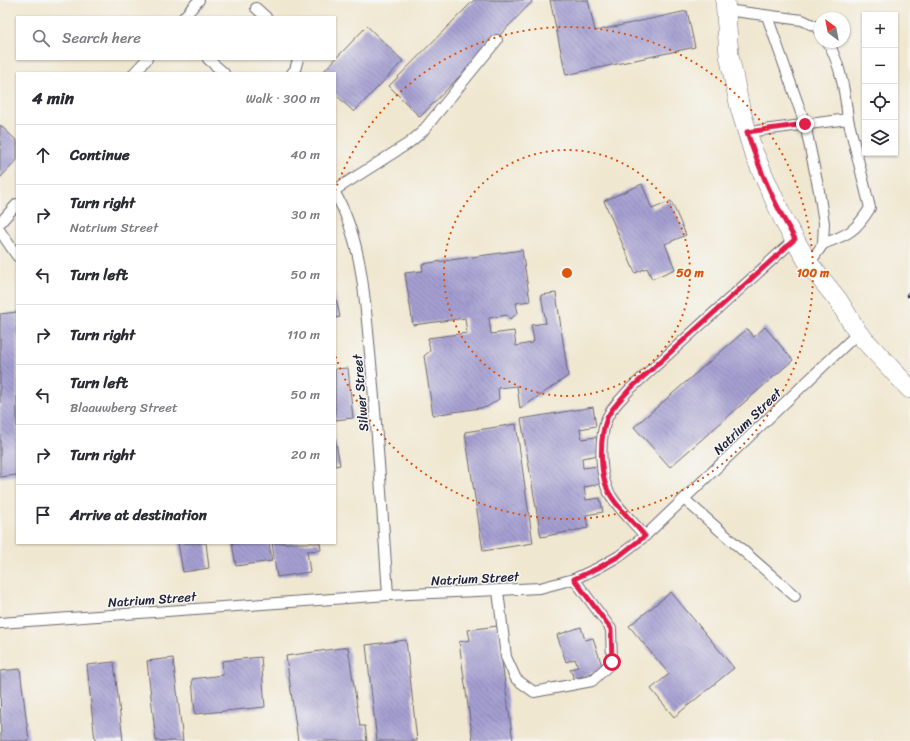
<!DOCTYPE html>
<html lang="en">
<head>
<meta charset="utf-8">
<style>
	:root { --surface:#fff; --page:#f2f2f3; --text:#2b2b33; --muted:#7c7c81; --line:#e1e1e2 }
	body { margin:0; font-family:Sriracha,sans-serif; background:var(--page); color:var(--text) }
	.controls { position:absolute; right:12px; top:12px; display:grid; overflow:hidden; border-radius:0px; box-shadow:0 1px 3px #0004 }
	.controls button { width:36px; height:36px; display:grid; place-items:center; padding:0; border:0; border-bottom:1px solid var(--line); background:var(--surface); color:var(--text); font:20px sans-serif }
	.compass { position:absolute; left:814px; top:12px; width:36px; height:36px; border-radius:50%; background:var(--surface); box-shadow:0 1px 3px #0004; rotate:328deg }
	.stop { position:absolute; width:12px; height:12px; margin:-9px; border:3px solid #e11d48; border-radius:50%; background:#fff }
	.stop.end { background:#e11d48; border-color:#fff; box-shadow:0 1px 4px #0008 }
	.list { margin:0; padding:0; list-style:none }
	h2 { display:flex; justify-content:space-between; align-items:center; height:52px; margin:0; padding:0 16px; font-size:17px }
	h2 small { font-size:13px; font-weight:400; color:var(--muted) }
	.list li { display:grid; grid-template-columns:26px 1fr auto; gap:12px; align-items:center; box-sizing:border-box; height:60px; padding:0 16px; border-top:1px solid var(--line) }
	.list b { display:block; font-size:15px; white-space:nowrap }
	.list p { margin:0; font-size:13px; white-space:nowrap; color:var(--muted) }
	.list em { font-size:13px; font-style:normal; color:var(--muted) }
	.icon { flex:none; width:22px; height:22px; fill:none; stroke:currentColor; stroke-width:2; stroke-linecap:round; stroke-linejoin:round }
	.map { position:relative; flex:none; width:910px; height:741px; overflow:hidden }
	.search { position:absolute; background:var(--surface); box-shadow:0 1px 3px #0004; left:16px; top:16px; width:320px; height:44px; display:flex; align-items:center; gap:10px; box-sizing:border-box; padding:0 14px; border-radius:0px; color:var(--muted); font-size:15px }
	.panel { position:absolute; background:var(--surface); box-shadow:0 1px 3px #0004; left:16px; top:72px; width:320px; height:472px; border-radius:0px }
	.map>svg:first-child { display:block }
	.building { fill:url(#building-back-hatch) }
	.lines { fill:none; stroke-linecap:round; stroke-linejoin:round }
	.service-casing { stroke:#6a676f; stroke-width:12 }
	.minor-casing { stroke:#6a676f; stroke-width:20 }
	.service { stroke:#fff; stroke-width:10 }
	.minor { stroke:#fff; stroke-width:19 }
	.rail-casing { stroke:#22223b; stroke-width:4.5 }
	.rail { stroke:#f6f6f2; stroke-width:3; stroke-dasharray:9; stroke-linecap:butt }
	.route { stroke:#e11d48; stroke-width:5 }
	.ring { fill:none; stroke:#de560e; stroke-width:2; stroke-dasharray:2 4 }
	.labels { text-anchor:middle; stroke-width:3; stroke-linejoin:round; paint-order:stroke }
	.street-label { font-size:13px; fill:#22223b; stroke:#f6f6f2 }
	.centre { fill:#de560e; stroke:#f6f6f2; stroke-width:2 }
	.ring-label { font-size:12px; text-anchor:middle; font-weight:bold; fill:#de560e; stroke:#f6f6f2; stroke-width:3; stroke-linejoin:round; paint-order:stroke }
</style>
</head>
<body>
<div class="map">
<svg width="910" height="741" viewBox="0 0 910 741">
	<defs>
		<pattern id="building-back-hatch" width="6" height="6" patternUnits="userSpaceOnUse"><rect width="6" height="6" fill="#a59fd1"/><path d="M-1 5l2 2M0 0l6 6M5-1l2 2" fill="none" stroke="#8681ab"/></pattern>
	</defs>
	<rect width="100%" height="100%" fill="#f6f6f2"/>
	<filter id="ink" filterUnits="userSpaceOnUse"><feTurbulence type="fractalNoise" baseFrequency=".025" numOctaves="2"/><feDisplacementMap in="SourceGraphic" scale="8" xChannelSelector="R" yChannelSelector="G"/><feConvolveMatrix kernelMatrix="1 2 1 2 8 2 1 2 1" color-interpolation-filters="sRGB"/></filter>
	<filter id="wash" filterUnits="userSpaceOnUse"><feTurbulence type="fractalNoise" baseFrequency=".012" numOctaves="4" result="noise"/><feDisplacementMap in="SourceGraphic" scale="16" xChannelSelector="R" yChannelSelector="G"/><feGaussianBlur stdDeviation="0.9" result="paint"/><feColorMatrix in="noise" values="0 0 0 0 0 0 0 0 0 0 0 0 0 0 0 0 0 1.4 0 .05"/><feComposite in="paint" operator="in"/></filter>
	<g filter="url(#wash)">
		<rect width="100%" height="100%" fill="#f0e7d0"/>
		<g id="blocks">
			<!-- building -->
			<g class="building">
				<polygon points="474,0 531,0 532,2 420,117 389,86"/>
				<polygon points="550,0 588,0 595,31 687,11 695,47 566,75"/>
				<polygon points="367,26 403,61 354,112 335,94 335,73 322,73"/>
				<polygon points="0,125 17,141 17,160 0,178"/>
				<polygon points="642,184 652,209 671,201 686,235 665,244 675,269 652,279 647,268 635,273 604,201"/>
				<polygon points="522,250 530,301 516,303 518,313 510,319 507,315 489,318 491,334 514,331 516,346 531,343 534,341 531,325 546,323 541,295 556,293 568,376 520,409 517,386 498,388 499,399 487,407 433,415 424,356 430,351 428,338 467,333 465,318 413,325 405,273 423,271 422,264"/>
				<polygon points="335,293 340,317 335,318"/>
				<polygon points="17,312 17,475 0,477 0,314"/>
				<polygon points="765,327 793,360 670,467 634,427 747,329 754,337"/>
				<polygon points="348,368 353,418 335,420 335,369"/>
				<polygon points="593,407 596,426 580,429 582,439 596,437 599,455 582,458 583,468 598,466 601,484 584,487 586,500 600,498 603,512 586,515 588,528 541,537 521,419"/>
				<polygon points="516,424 533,543 483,551 465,432"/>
				<polygon points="335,437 340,465 335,466"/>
				<polygon points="178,543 206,543 209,568 183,572"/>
				<polygon points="232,543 269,543 272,561 236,566"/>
				<polygon points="272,543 320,543 321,550 307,551 310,572 277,577"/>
				<polygon points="671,592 734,668 674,717 651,689 669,674 629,626"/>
				<polygon points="497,626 513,741 473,741 459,642 470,640 468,630"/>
				<polygon points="581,627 585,640 593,638 603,669 574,679 570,669 578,667 575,659 566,662 557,635"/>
				<polygon points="406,640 417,741 377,741 366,645"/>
				<polygon points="348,647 360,726 365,726 367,741 298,741 286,656"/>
				<polygon points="261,657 265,707 195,714 192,679 223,675 222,661"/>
				<polygon points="173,658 183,741 156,741 147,661"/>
				<polygon points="114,662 123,741 95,741 87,665"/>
				<polygon points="20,669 29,741 1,741 0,671"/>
			</g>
		</g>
	</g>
	<g filter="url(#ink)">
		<use href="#blocks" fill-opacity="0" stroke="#6a676f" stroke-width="1"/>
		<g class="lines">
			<defs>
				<g id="service">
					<polyline points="256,8 266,17"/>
					<polyline points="726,10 802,20 815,26 820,31"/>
					<polyline points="767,16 805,124 819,191 824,223 823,244 809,264"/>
					<polyline points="184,17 199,0"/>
					<polyline points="208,59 224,73"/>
					<polyline points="134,73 147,59"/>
					<polyline points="292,73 295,70 298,59"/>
					<path d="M747,132L848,119C845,93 841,66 828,42"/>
					<polyline points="335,190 409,143 422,132 497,40"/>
					<path d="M335,193C364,244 365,306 371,363C378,441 383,518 388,595"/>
					<polyline points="0,223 17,204"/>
					<polyline points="0,231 17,256"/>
					<path d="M823,244C849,234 855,232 870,208L848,119"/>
					<polyline points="684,499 795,596"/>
					<path d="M645,536C635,524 619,509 611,496C599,478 599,438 607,418C612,407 622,398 630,389L795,239"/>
					<polyline points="498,591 506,657 516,679 534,692 592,681 612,662 611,629 574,579"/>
					<polyline points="0,623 388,595 540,588 574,579 598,568 619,556 645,536 858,333"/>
				</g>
				<polyline id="minor" points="725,0 729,55 740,108 753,151 767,183 785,223 809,264 838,300 858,333 910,389"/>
			</defs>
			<!-- service casing -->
			<use href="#service" class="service-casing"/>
			<!-- minor casing -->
			<use href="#minor" class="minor-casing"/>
			<!-- service -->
			<use href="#service" class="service"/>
			<!-- minor -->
			<use href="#minor" class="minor"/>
			<defs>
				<polyline id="rail" points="908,295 910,293"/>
			</defs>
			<!-- rail casing -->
			<use href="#rail" class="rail-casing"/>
			<!-- rail -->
			<use href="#rail" class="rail"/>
		</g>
	</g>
	<g class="lines" filter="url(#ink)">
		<!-- route -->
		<path class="route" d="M612,662L611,629L574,579L598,568L619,556L645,536C635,524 619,509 611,496C599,478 599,438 607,418C612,407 622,398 630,389L795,239C775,205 759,169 747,132L805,124"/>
	</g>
	<!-- distance rings -->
	<g class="ring">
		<circle cx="567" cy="273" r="123"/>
		<path d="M335 191A246 246 0 1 1 335 355"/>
	</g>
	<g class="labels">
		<!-- street labels -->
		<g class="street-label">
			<text transform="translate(360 393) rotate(-95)" y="5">Silwer Street</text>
			<text transform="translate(747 421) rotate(-44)" y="5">Natrium Street</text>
			<text transform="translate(475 578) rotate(-3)" y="5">Natrium Street</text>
			<text transform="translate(152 599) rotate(-4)" y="5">Natrium Street</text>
		</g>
	</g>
	<circle cx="567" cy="273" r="6" class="centre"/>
	<g class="ring-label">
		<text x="690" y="277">50 m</text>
		<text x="813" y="277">100 m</text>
	</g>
</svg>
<div class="controls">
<button>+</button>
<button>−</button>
<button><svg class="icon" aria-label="locate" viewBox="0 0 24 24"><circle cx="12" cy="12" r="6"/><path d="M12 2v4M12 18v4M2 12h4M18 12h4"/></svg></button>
<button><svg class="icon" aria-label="layers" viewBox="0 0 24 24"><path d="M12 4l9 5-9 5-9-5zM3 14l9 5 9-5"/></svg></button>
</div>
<svg class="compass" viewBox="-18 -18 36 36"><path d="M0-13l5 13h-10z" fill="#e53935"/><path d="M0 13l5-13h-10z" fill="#7c7c81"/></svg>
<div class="stop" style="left:612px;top:662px"></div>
<div class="stop end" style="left:805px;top:124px"></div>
<div class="search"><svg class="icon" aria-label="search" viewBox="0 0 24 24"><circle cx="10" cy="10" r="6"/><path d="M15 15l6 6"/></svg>Search here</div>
<section class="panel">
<h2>4 min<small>Walk · 300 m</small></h2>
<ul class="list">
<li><svg class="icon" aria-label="ahead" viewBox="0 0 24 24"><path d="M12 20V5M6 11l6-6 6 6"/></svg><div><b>Continue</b></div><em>40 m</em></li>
<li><svg class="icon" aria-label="right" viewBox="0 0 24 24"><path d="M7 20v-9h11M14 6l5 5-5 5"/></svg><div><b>Turn right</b><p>Natrium Street</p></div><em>30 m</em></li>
<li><svg class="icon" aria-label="left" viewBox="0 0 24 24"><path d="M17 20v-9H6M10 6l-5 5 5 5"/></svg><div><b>Turn left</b></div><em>50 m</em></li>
<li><svg class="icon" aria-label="right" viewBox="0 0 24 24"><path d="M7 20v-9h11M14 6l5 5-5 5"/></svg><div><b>Turn right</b></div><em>110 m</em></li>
<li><svg class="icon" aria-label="left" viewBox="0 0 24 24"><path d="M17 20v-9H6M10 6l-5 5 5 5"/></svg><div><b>Turn left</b><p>Blaauwberg Street</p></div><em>50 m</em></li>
<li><svg class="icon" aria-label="right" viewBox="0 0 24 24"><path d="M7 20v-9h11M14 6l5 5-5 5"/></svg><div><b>Turn right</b></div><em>20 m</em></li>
<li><svg class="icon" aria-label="arrive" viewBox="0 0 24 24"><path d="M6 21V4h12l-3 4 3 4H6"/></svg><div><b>Arrive at destination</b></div></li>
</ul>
</section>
</div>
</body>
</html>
